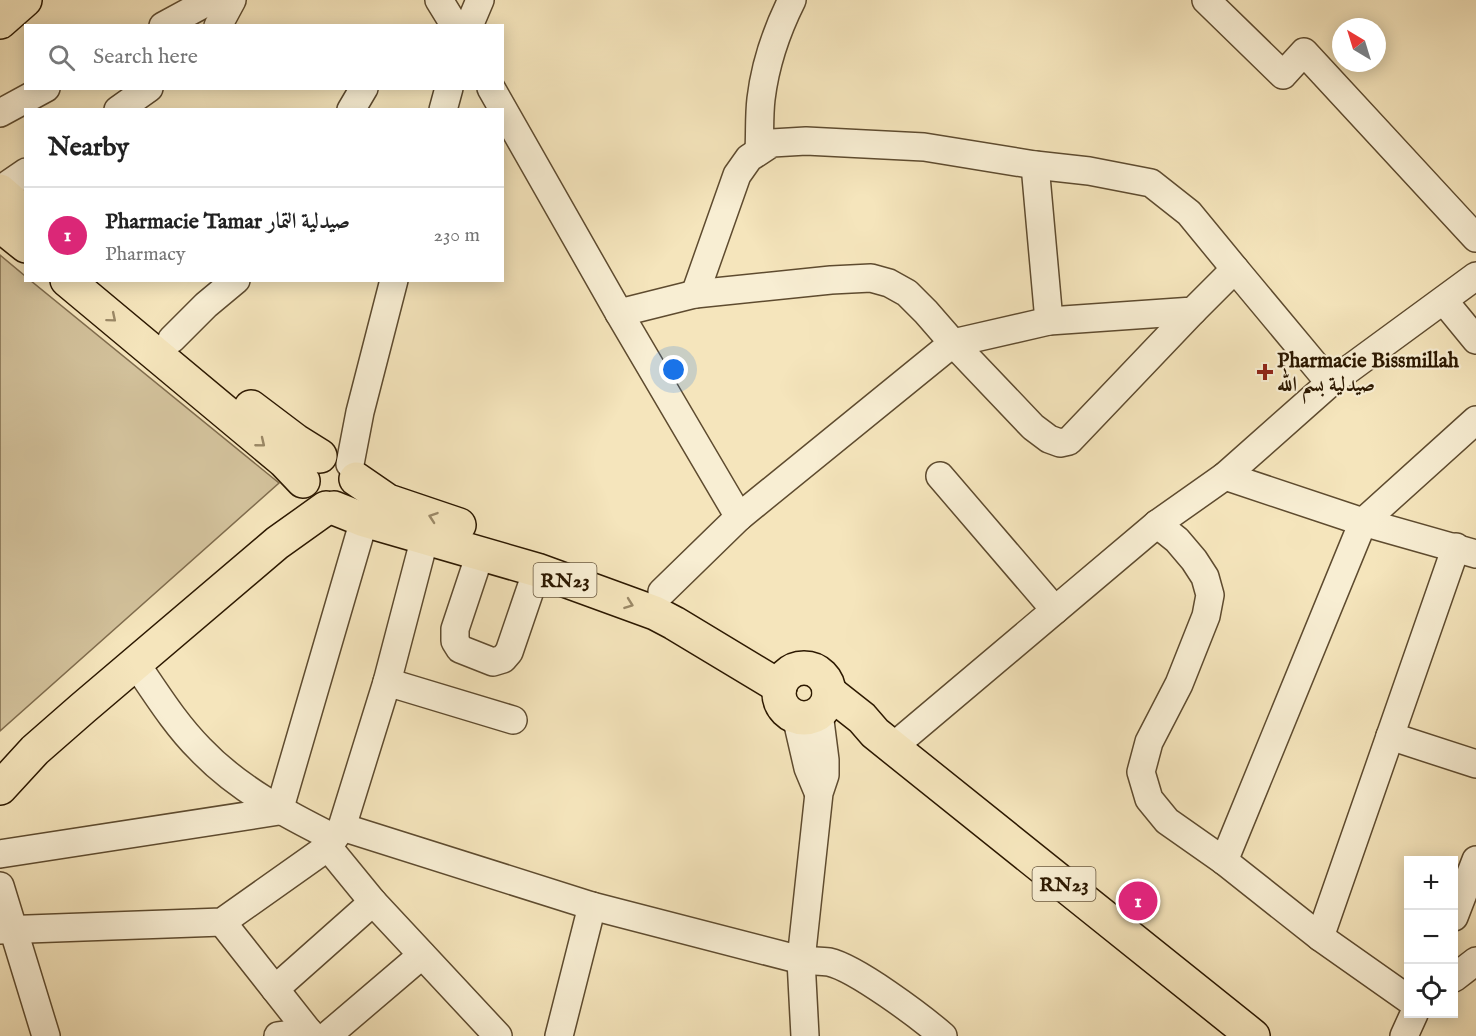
<!DOCTYPE html>
<html lang="en">
<head>
<meta charset="utf-8">
<style>
	:root { --surface:#fff; --page:#f2f2f2; --text:#222; --muted:#767676; --line:#e0e0e0; --accent:#db2777 }
	body { margin:0; font-family:"IM FELL English",Amiri,serif; background:var(--page); color:var(--text) }
	.controls { position:absolute; right:18px; bottom:18px; display:grid; overflow:hidden; border-radius:0px; box-shadow:0 3px 15px #0003 }
	.controls button { width:54px; height:54px; display:grid; place-items:center; padding:0; border:0; border-bottom:2px solid var(--line); background:var(--surface); color:var(--text); font:30px sans-serif }
	.compass { position:absolute; left:1332px; top:18px; width:54px; height:54px; border-radius:50%; background:var(--surface); box-shadow:0 3px 15px #0003; rotate:322deg }
	.you { position:absolute; left:674px; top:370px; width:21px; height:21px; margin:-15px; border:4px solid #fff; border-radius:50%; background:#1a73e8; box-shadow:0 0 0 9px #1a73e833 }
	.badge { display:grid; place-items:center; width:39px; height:39px; border-radius:50%; background:var(--accent); color:#fff; font-size:20px; font-weight:700 }
	.pin { position:absolute; translate:-50% -50%; border:3px solid #fff; box-shadow:0 2px 6px #0006 }
	.list { margin:0; padding:0; list-style:none }
	h2 { display:flex; justify-content:space-between; align-items:center; height:78px; margin:0; padding:0 24px; font-size:26px }
	h2 small { font-size:20px; font-weight:400; color:var(--muted) }
	.list li { display:grid; grid-template-columns:39px 1fr auto; gap:18px; align-items:center; box-sizing:border-box; height:96px; padding:0 24px; border-top:2px solid var(--line) }
	.list b { display:block; font-size:22px; white-space:nowrap }
	.list p { margin:0; font-size:20px; white-space:nowrap; color:var(--muted) }
	.list em { font-size:20px; font-style:normal; color:var(--muted) }
	.icon { flex:none; width:33px; height:33px; fill:none; stroke:currentColor; stroke-width:2; stroke-linecap:round; stroke-linejoin:round }
	.map { position:relative; flex:none; width:1476px; height:1036px; overflow:hidden }
	.search { position:absolute; background:var(--surface); box-shadow:0 3px 15px #0003; left:24px; top:24px; width:480px; height:66px; display:flex; align-items:center; gap:15px; box-sizing:border-box; padding:0 21px; border-radius:0px; color:var(--muted); font-size:22px }
	.panel { position:absolute; background:var(--surface); box-shadow:0 3px 15px #0003; left:24px; top:108px; width:480px; height:174px; border-radius:0px }
	.map>svg:first-child { display:block }
	.green { fill:#d3c29c; stroke:#806d4e; stroke-width:1.5 }
	.lines { fill:none; stroke-linecap:round; stroke-linejoin:round }
	.minor-casing { stroke:#5e4b2f; stroke-width:30 }
	.major-casing { stroke:#2c1800; stroke-width:36 }
	.minor { stroke:#f8eed3; stroke-width:27 }
	.major { stroke:#f5e5bc; stroke-width:33 }
	.oneway { stroke:#9b8967 }
	.poi-dot { fill:#8f2418; stroke:#f8eed3; stroke-width:2 }
	.labels { text-anchor:middle; stroke-width:4.5; stroke-linejoin:round; paint-order:stroke }
	.shield { fill:#f8eed3; stroke:#69583f; stroke-width:1.5 }
	.shield-label { font-size:20px; font-weight:bold; fill:#2c1800 }
	.poi-label { font-size:21px; font-weight:bold; fill:#2c1800; stroke:#f8eed3; text-anchor:start }
</style>
</head>
<body>
<div class="map">
<svg width="1476" height="1036" viewBox="0 0 1476 1036">
	<rect width="100%" height="100%" fill="#f5e5bc"/>
	<filter id="stains"><feTurbulence type="fractalNoise" baseFrequency=".00333" numOctaves="4"/><feColorMatrix values="0 0 0 0 .2 0 0 0 0 .09 0 0 0 0 .02 0 0 0 .5 -.17"/></filter>
	<radialGradient id="worn" r=".72"><stop offset=".6" stop-color="#630" stop-opacity="0"/><stop offset="1" stop-color="#630" stop-opacity=".3"/></radialGradient>
	<!-- green -->
	<polygon class="green" points="0,255 25,276 26,280 31,281 279,483 0,731"/>
	<g class="lines">
		<defs>
			<g id="minor">
				<polyline points="439,0 455,26"/>
				<polyline points="1206,0 1283,75 1304,52 1476,238"/>
				<polyline points="163,26 211,0"/>
				<polyline points="218,26 232,0"/>
				<polyline points="469,26 480,0"/>
				<polyline points="491,88 619,313 739,517"/>
				<polyline points="118,110 149,88"/>
				<polyline points="351,110 364,88"/>
				<polyline points="443,110 449,88"/>
				<polyline points="0,113 46,88"/>
				<path d="M759,151C760,134 759,116 761,99C765,66 777,30 792,0"/>
				<polyline points="1035,165 1049,321"/>
				<polyline points="0,190 26,172"/>
				<polyline points="695,294 737,175 749,158 772,143 806,141 924,147 1035,165 1089,171 1151,183 1189,213 1235,269"/>
				<polyline points="1444,301 1476,340"/>
				<polyline points="619,313 695,294 831,280 871,278 889,283 907,293 926,312 953,343 1033,427 1049,439 1060,443 1069,441 1193,311"/>
				<polyline points="172,339 206,305 236,280"/>
				<polyline points="350,464 360,412 394,280"/>
				<polyline points="940,476 1055,610"/>
				<polyline points="1225,476 1363,522 1476,554"/>
				<polyline points="1157,524 1177,540 1194,560 1205,577 1210,595 1206,616 1179,684 1149,742 1141,772 1149,799 1167,821 1224,861 1320,937 1408,999"/>
				<polyline points="480,554 455,629 455,641 460,649 493,662 503,659 509,652 537,570"/>
				<polyline points="662,592 739,517 953,343 1049,321 1193,311 1235,269 1330,383"/>
				<path d="M136,664C156,693 175,724 200,749C238,789 286,814 334,838"/>
				<polyline points="387,682 513,720"/>
				<polyline points="796,716 808,768 818,792"/>
				<polyline points="1390,736 1476,764"/>
				<polyline points="894,746 1157,524 1225,476 1330,383 1476,276"/>
				<path d="M342,827L592,906L801,960C810,961 820,961 829,962C856,968 921,1017 943,1036"/>
				<polyline points="328,847 373,902 498,1036"/>
				<polyline points="0,854 279,811 364,520"/>
				<polyline points="1224,861 1363,522 1476,420"/>
				<polyline points="0,886 46,1036"/>
				<polyline points="1454,917 1476,860"/>
				<polyline points="222,922 312,1036"/>
				<polyline points="0,930 222,922 328,847 342,827 387,682 425,537"/>
				<polyline points="1320,937 1456,547"/>
				<polyline points="1454,978 1476,961"/>
				<polyline points="275,989 373,902"/>
				<polyline points="278,1036 309,1032"/>
				<polyline points="327,1036 422,955"/>
				<polyline points="559,1036 592,906"/>
				<polyline points="805,1036 801,960 819,793 825,775 825,760 819,713"/>
				<polyline points="1404,1036 1414,1014"/>
			</g>
			<g id="major">
				<polyline points="0,22 25,0"/>
				<polyline points="0,191 26,214"/>
				<polyline points="0,225 26,246"/>
				<polyline points="67,280 284,461 303,481"/>
				<polyline points="251,407 296,441 320,456"/>
				<polyline points="356,479 388,501 459,525"/>
				<polyline points="334,508 364,520 537,570 655,613 674,623 780,687"/>
				<circle cx="804" cy="693" r="25"/>
				<polyline points="829,692 862,718 875,733 1253,1036"/>
				<polyline points="0,788 35,750 83,708 277,543 326,508"/>
			</g>
		</defs>
		<!-- minor casing -->
		<use href="#minor" class="minor-casing"/>
		<!-- major casing -->
		<use href="#major" class="major-casing"/>
		<!-- minor -->
		<use href="#minor" class="minor"/>
		<!-- major -->
		<use href="#major" class="major"/>
	</g>
	<!-- one-way arrows -->
	<defs><path id="oneway-chevron" d="M-2-3.5L2.5 0L-2 3.5" fill="none" stroke-width="1.6" stroke-linecap="round" stroke-linejoin="round" transform="scale(1.5)"/></defs>
	<g class="oneway">
		<use href="#oneway-chevron" transform="translate(112 318) rotate(40)"/>
		<use href="#oneway-chevron" transform="translate(261 443) rotate(39)"/>
		<use href="#oneway-chevron" transform="translate(433 517) rotate(-161)"/>
		<use href="#oneway-chevron" transform="translate(629 604) rotate(20)"/>
	</g>
	<!-- markers -->
	<path class="poi-dot" d="M1262 363h6v6h6v6h-6v6h-6v-6h-6v-6h6z"/>
	<g class="labels">
		<!-- shield labels -->
		<g class="shield">
			<rect x="533.5" y="563" width="63" height="34" rx="4.5"/>
			<rect x="1032.5" y="867" width="63" height="34" rx="4.5"/>
		</g>
		<g class="shield-label">
			<text x="565" y="587">RN23</text>
			<text x="1064" y="891">RN23</text>
		</g>
		<!-- poi labels -->
		<g class="poi-label">
			<text x="1277" y="367">Pharmacie Bissmillah<tspan x="1277" dy="24">صيدلية بسم الله</tspan></text>
		</g>
	</g>
	<rect width="100%" height="100%" filter="url(#stains)"/>
	<rect width="100%" height="100%" fill="url(#worn)"/>
</svg>
<div class="controls">
<button>+</button>
<button>−</button>
<button><svg class="icon" aria-label="locate" viewBox="0 0 24 24"><circle cx="12" cy="12" r="6"/><path d="M12 2v4M12 18v4M2 12h4M18 12h4"/></svg></button>
</div>
<svg class="compass" viewBox="-18 -18 36 36"><path d="M0-13l5 13h-10z" fill="#e53935"/><path d="M0 13l5-13h-10z" fill="#767676"/></svg>
<div class="you"></div>
<div class="pin badge" style="left:1138px;top:901px">1</div>
<div class="search"><svg class="icon" aria-label="search" viewBox="0 0 24 24"><circle cx="10" cy="10" r="6"/><path d="M15 15l6 6"/></svg>Search here</div>
<section class="panel">
<h2>Nearby<small></small></h2>
<ul class="list">
<li><span class="badge">1</span><div><b>Pharmacie Tamar صيدلية التمار</b><p>Pharmacy</p></div><em>230 m</em></li>
</ul>
</section>
</div>
</body>
</html>
